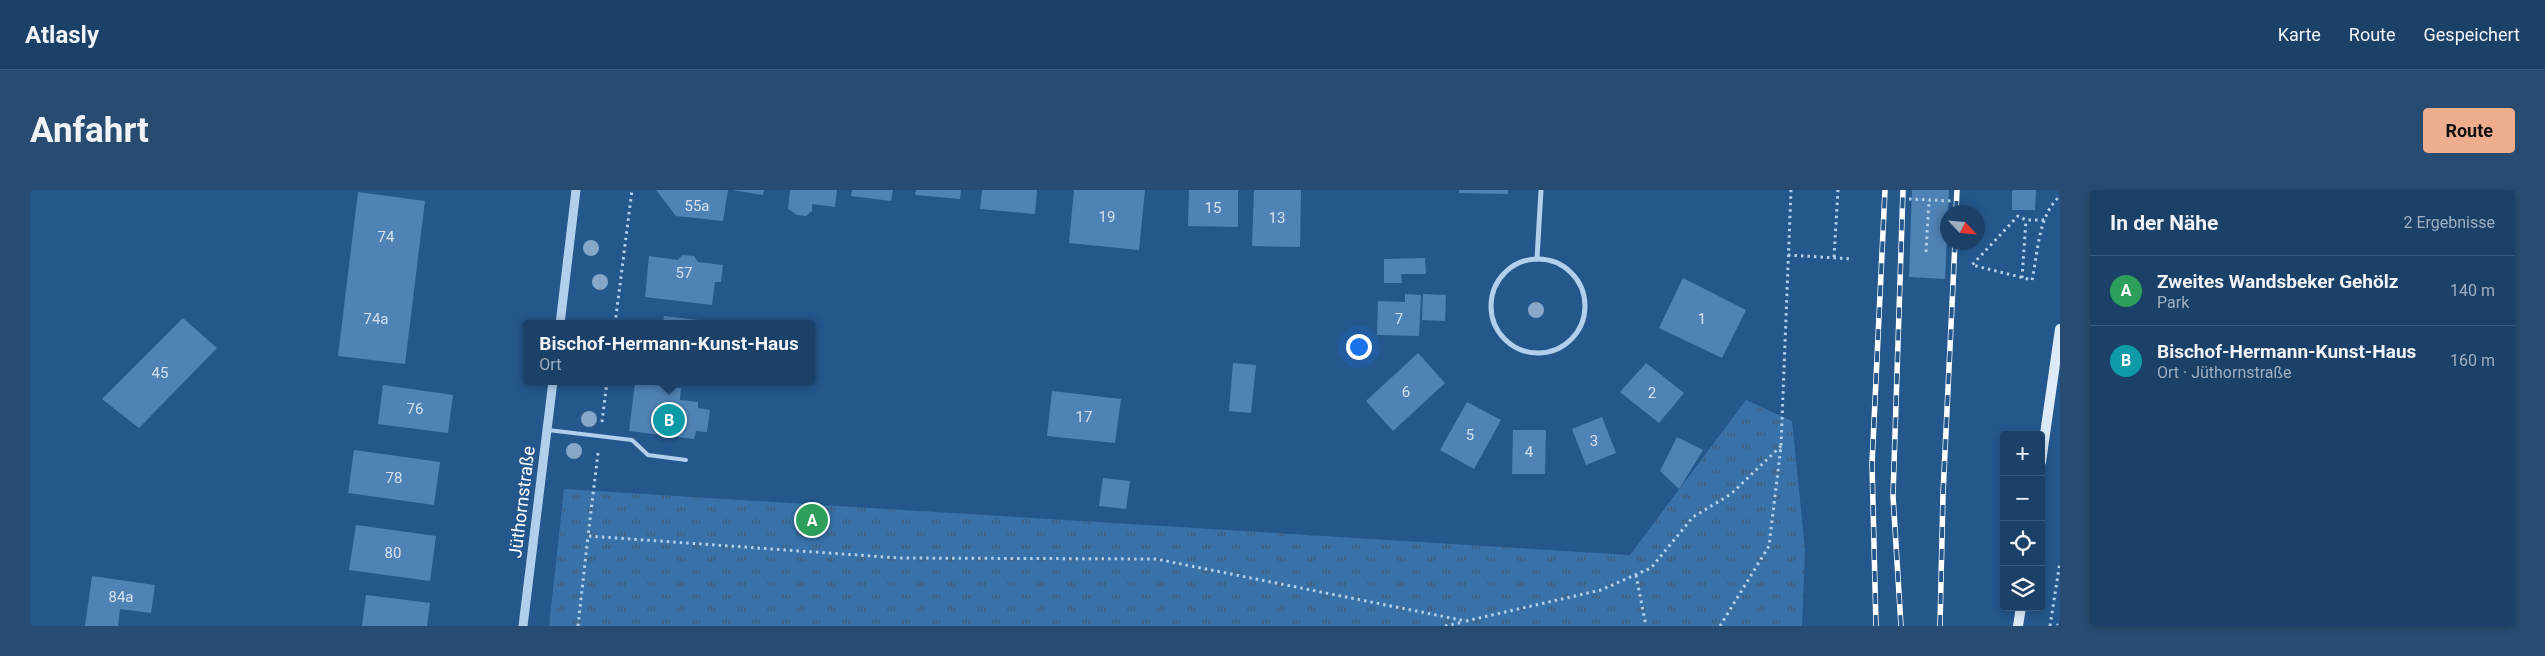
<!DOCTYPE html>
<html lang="de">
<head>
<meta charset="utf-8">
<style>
	:root { --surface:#1b4169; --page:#284c71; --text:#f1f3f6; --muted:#a0afc0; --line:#395a7d; --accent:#eead8d }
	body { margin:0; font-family:Roboto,sans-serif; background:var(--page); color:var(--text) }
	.controls { position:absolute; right:15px; bottom:15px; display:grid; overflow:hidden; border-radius:5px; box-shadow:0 2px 8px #0003 }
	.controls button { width:45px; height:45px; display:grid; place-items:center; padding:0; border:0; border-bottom:1px solid var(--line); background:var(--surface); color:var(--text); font:25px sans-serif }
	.compass { position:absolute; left:1910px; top:15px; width:45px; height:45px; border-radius:50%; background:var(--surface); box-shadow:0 2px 8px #0003; rotate:116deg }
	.you { position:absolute; left:1328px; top:156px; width:18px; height:18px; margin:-12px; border:4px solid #fff; border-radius:50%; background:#1a73e8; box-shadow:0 0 0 8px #1a73e833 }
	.badge { display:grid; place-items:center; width:32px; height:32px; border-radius:50%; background:var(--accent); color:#fff; font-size:16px; font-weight:700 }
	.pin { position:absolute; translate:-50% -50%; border:2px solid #fff; box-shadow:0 1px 5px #0006 }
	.popup { position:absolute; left:493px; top:130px; width:292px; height:65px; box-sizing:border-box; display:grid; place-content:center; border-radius:5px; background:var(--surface); filter:drop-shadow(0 1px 4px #0005); font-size:16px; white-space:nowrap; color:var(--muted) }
	.popup b { font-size:19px; color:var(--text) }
	.popup::after { content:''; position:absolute; left:50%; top:100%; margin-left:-10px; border:10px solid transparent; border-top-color:var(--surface) }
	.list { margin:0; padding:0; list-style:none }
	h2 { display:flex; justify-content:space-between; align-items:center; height:65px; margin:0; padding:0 20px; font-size:21px }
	h2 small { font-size:16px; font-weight:400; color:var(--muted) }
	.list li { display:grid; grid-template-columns:32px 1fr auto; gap:15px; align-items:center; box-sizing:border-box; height:70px; padding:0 20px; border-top:1px solid var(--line) }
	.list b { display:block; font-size:19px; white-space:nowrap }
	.list p { margin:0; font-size:16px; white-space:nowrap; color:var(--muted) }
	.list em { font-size:16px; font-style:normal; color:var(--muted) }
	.icon { flex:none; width:28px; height:28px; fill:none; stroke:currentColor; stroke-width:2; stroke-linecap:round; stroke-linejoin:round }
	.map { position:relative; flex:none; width:2030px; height:436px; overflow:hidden; border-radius:5px }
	header { display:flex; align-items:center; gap:30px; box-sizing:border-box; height:70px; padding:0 25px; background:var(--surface); border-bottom:1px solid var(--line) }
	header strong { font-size:24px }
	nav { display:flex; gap:28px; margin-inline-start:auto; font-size:18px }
	.intro { display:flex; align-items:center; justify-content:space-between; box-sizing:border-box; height:120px; padding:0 30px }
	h1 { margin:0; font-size:35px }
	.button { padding:12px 22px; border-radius:5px; background:var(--accent); color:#111; font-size:18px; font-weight:700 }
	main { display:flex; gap:30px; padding:0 30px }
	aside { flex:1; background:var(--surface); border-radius:5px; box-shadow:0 2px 8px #0003 }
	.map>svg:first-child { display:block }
	.park { fill:url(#park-tufts) }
	.building { fill:#5083b5 }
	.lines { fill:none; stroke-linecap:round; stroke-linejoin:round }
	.path { stroke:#b2cfeb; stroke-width:3; stroke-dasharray:2.5 4; stroke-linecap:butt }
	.service { stroke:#b2cfeb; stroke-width:4 }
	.minor { stroke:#b2cfeb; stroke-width:5 }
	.tertiary { stroke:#b2cfeb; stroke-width:9 }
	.secondary { stroke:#ddebf9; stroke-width:10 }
	.rail-casing { stroke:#fff; stroke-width:5.5 }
	.rail { stroke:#24578c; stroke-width:4; stroke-dasharray:11; stroke-linecap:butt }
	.tree { fill:#86a7c7 }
	.labels { text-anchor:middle; stroke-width:4.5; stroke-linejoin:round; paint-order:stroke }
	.number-label { font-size:15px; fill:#d3e0ec }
	.street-label { font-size:18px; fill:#fff; stroke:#24578c }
</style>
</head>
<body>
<header>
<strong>Atlasly</strong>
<nav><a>Karte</a><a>Route</a><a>Gespeichert</a></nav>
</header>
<div class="intro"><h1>Anfahrt</h1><a class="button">Route</a></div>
<main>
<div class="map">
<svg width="2030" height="436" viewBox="0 0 2030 436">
	<defs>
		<pattern id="park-tufts" width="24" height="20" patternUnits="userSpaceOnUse" patternTransform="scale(1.25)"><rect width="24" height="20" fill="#3872a9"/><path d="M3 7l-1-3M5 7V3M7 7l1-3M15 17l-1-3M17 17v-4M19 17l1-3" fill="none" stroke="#435d76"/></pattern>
	</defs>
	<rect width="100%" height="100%" fill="#24578c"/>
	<!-- park -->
	<polygon class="park" points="1716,210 1762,231 1775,359 1772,436 519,436 534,299 1600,365"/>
	<!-- building -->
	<g class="building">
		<polygon points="626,0 698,0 693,31 646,26"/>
		<polygon points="702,0 734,0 733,5"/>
		<polygon points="760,0 807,0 805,17 782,14 782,21 776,26 767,25 758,19"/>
		<polygon points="822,0 863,0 861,11 821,6"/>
		<polygon points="886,0 931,0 930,9 885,5"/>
		<polygon points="952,0 1007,0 1005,24 950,19"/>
		<polygon points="1044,0 1115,0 1109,60 1039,53"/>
		<polygon points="1159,0 1208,0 1208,37 1158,36"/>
		<polygon points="1224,0 1271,0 1270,57 1222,56"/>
		<polygon points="1429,0 1478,0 1478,4 1429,3"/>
		<polygon points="1882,0 1919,0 1915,89 1879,87"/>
		<polygon points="1985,0 2006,0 2005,20 1982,20 1982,1"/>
		<polygon points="328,2 395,11 375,174 308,166"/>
		<polygon points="652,65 664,66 668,72 693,75 691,92 685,92 682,115 615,107 619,66 648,70"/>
		<polygon points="1395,68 1396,84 1371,84 1372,93 1354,93 1354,69"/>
		<polygon points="1653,88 1716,120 1692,168 1629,138"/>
		<polygon points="1375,104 1391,105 1389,146 1347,145 1348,111 1375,112"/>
		<polygon points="1393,104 1416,105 1415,131 1392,130"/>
		<polygon points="634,126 669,130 669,134 633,134"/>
		<polygon points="153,128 187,158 109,238 72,209"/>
		<polygon points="1388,163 1415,193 1363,241 1336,211"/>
		<polygon points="1203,173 1226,175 1221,223 1199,221"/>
		<polygon points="1616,173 1654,203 1629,233 1590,202"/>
		<polygon points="605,193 651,198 650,210 668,212 668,218 680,220 677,242 666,241 664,249 599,241"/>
		<polygon points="353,195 423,205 418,243 348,234"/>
		<polygon points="1022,201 1091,209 1085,253 1017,246"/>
		<polygon points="1437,212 1471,230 1444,279 1410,260"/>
		<polygon points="1572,227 1586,263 1556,275 1542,239"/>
		<polygon points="1483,240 1516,240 1515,284 1482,284"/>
		<polygon points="1647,247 1673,260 1649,299 1630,281"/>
		<polygon points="324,260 410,272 404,315 318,303"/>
		<polygon points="1073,288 1100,291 1096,319 1069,316"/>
		<polygon points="326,335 406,346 400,391 319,380"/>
		<polygon points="62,386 125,395 121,423 90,419 88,436 55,436"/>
		<polygon points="336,405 400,413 397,436 332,436"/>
	</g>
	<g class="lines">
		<!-- path -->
		<g class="path">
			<polyline points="1879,9 1921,11"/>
			<path d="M2014,30H1996L1988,26L1942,75L2002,90C2008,63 2008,25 2030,6"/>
			<polyline points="1896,62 1899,10"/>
			<polyline points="1758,65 1823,69"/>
			<polyline points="1804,67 1808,0"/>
			<polyline points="1992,88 1996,30"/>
			<polyline points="585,134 602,0"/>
			<polyline points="572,232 577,191"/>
			<polyline points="568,263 558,346 869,368 1126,369 1436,431 1571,400 1621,378 1663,327 1701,304 1751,256"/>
			<polyline points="1606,385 1616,436"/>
			<polyline points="548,436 558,346"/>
			<polyline points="1415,436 1434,432"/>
			<polyline points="1690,436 1739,356 1751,256 1761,0"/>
			<polyline points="2020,436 2030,372"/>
			<polyline points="2027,436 2030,433"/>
		</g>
		<!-- service -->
		<polyline class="service" points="518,240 602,250 618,265 656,270"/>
		<!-- minor -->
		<g class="minor">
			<polyline points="1507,69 1511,0"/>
			<circle cx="1508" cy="116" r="47"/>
		</g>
		<!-- tertiary -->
		<g class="tertiary">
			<polyline points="530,134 546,0"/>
			<polyline points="493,436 523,191"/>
		</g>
		<!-- secondary -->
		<g class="secondary">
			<polyline points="2011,272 2030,139"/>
			<polyline points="1988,436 1991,417"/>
		</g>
		<defs>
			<g id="rail">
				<polyline points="1926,22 1927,0"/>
				<polyline points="1846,436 1842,274 1855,0"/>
				<polyline points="1871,436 1863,306 1873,0"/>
				<polyline points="1910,436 1913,304 1925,52"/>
			</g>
		</defs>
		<!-- rail casing -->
		<use href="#rail" class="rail-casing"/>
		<!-- rail -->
		<use href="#rail" class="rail"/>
	</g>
	<!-- trees -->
	<g class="tree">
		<circle cx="561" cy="58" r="8"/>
		<circle cx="570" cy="92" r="8"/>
		<circle cx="1506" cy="120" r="8"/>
		<circle cx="559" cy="229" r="8"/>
		<circle cx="544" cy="261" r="8"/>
	</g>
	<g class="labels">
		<!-- number labels -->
		<g class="number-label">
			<text x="667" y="21">55a</text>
			<text x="1183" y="23">15</text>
			<text x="1077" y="32">19</text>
			<text x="1247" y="33">13</text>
			<text x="356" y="52">74</text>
			<text x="654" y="88">57</text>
			<text x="346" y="134">74a</text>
			<text x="1369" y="134">7</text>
			<text x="1672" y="134">1</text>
			<text x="130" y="188">45</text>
			<text x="1376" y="207">6</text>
			<text x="1622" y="208">2</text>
			<text x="385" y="224">76</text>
			<text x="1054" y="232">17</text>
			<text x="1440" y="250">5</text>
			<text x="1564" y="256">3</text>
			<text x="1499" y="267">4</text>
			<text x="364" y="293">78</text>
			<text x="363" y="368">80</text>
			<text x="91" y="412">84a</text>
		</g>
		<!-- street labels -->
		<g class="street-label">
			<text transform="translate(492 312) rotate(-83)" y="6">Jüthornstraße</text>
		</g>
	</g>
</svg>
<div class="controls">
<button>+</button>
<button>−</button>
<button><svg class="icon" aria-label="locate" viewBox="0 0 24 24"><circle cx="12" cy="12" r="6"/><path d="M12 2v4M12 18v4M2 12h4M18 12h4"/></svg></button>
<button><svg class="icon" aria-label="layers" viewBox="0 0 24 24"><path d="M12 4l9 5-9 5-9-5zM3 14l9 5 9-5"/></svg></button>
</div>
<svg class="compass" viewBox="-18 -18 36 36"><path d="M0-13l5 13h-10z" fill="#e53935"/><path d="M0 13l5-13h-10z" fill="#a0afc0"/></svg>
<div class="you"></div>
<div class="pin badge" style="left:782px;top:330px;background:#2e9e5b">A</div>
<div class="pin badge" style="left:639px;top:230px;background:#0f9aa8">B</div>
<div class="popup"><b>Bischof-Hermann-Kunst-Haus</b>Ort</div>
</div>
<aside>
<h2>In der Nähe<small>2 Ergebnisse</small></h2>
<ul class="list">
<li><span class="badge" style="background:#2e9e5b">A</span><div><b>Zweites Wandsbeker Gehölz</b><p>Park</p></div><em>140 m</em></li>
<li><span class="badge" style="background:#0f9aa8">B</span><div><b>Bischof-Hermann-Kunst-Haus</b><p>Ort · Jüthornstraße</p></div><em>160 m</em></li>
</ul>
</aside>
</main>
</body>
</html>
